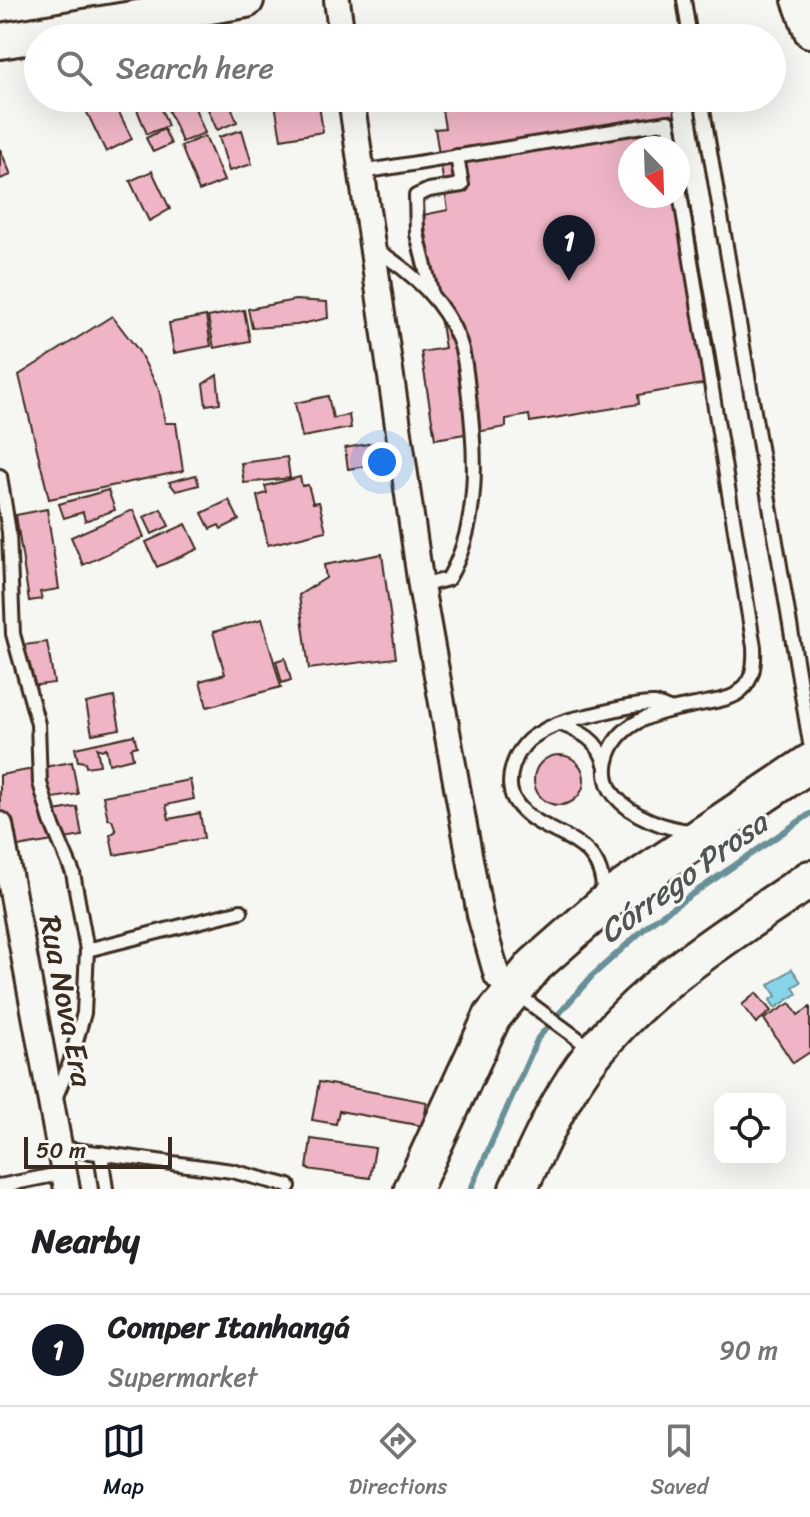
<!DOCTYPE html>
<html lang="en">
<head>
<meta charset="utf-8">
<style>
	:root { --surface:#fff; --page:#f2f2f2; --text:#202124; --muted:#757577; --line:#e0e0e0; --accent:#111827 }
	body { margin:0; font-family:Sriracha,sans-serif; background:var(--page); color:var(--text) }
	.controls { position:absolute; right:24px; bottom:24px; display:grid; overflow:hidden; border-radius:16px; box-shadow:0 8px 32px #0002 }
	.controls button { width:72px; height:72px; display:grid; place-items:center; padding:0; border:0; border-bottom:2px solid var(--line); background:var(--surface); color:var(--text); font:40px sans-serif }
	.compass { position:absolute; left:618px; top:136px; width:72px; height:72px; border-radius:50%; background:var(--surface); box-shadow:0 8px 32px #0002; rotate:157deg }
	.scale { position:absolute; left:24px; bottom:20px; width:148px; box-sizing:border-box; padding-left:8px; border:4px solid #3b2a1e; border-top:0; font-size:22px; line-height:28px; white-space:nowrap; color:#3b2a1e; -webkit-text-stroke:6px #f6f6f2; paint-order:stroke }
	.you { position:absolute; left:382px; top:462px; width:28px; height:28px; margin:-20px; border:6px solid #fff; border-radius:50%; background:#1a73e8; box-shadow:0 0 0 12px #1a73e833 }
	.badge { display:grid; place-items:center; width:52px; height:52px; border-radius:50%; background:var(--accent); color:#fff; font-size:26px; font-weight:700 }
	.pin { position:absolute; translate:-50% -66px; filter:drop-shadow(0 2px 4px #0008) }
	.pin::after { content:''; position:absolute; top:42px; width:28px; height:24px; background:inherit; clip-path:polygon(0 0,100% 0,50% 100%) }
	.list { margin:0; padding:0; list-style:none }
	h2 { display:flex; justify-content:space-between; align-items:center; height:104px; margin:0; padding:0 32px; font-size:34px }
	h2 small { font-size:26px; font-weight:400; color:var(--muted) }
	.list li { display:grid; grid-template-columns:52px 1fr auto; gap:24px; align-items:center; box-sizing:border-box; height:112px; padding:0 32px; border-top:2px solid var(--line) }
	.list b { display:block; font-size:30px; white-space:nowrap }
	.list p { margin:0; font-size:26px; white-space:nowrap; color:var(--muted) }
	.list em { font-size:26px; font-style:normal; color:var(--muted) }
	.icon { flex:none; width:44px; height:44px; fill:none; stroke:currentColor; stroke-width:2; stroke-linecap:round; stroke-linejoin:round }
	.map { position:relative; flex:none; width:810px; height:1189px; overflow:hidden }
	.search { position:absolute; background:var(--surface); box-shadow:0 8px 32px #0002; left:24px; right:24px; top:24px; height:88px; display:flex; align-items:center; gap:20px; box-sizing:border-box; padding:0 28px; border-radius:44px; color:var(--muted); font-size:30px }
	.sheet { height:216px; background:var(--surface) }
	nav { display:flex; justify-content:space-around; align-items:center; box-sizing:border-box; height:112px; border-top:2px solid var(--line); background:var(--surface); font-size:22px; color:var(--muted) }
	nav a { display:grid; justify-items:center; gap:4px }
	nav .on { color:var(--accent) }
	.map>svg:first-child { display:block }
	.water { fill:#88d4e8; stroke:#699097; stroke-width:2 }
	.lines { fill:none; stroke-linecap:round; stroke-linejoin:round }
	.stream { stroke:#699097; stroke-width:6 }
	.building { fill:#efb5c6; stroke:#3b2a1e; stroke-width:2; fill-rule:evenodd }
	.service-casing { stroke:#3b2a1e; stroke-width:18 }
	.minor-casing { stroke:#3b2a1e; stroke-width:30 }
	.tertiary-casing { stroke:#3b2a1e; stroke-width:36 }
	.secondary-casing { stroke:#3b2a1e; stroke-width:40 }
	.primary-casing { stroke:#3b2a1e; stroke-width:42 }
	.service { stroke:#f6f6f2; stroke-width:12 }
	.minor { stroke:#f6f6f2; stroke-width:24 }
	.tertiary { stroke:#f6f6f2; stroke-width:30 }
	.secondary { stroke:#f6f6f2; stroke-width:34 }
	.primary { stroke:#f6f6f2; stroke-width:36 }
	.labels { text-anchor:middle; stroke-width:6; stroke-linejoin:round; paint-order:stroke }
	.street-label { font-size:30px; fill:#3b2a1e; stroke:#f6f6f2 }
	.water-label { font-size:32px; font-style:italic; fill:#4e5450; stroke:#f6f6f2 }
</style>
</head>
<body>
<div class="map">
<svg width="810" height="1189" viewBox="0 0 810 1189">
	<rect width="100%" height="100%" fill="#f6f6f2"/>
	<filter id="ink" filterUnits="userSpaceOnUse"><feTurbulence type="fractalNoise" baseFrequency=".0125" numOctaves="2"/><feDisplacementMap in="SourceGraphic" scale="16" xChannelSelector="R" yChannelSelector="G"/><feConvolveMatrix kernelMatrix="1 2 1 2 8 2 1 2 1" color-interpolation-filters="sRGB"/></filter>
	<g filter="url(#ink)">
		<!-- water -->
		<polygon class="water" points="792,969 801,982 793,987 797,994 775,1008 770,1000 776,996 769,985"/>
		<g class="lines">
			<!-- stream -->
			<polyline class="stream" points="471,1189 538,1038 592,976 653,921 810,814"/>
		</g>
		<!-- building -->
		<g class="building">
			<polygon points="80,98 112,98 132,139 106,152"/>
			<polygon points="126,98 157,98 168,126 147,134 136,107 130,106"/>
			<polygon points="163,98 191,98 205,133 182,142"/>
			<polygon points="203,98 228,98 237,122 217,130"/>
			<polygon points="274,98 318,98 323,132 281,139"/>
			<path d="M440,98H672L720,381L638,395L639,404L530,422L529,415L506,419V427L435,439L421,352L445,348L423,215L448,210L435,129L445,128ZM630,148H678V196H630Z"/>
			<polygon points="164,129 171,144 153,152 146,138"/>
			<polygon points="242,130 252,164 229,171 219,137"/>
			<polygon points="205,136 224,181 199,191 181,146"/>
			<polygon points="0,149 11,175 0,179"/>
			<polygon points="152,171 170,209 149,221 130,181"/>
			<polygon points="295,300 327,302 328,318 297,325 252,328 248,309"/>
			<polygon points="244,310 250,341 214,348 208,317"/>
			<polygon points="112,316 138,350 159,389 165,423 176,423 183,471 49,499 19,375"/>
			<polygon points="206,316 211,346 174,353 169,323"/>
			<polygon points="217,375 220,403 206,405 203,384"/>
			<polygon points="328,396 333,418 349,415 351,428 302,437 295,403"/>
			<polygon points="373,443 377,464 348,469 345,448"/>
			<polygon points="287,457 290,478 244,483 241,463"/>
			<polygon points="196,475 199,485 176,491 169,482"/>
			<polygon points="300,477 302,486 308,485 313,503 319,502 326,531 268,545 257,496 267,493 265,486"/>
			<polygon points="108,490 115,510 85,521 83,512 64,518 59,504"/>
			<polygon points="229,500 239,520 221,529 219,525 210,529 202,513"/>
			<polygon points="47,509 59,589 40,592 42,599 29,601 16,515"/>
			<polygon points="161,509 169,526 152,534 144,517"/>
			<polygon points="133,510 144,537 83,565 71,537"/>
			<polygon points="186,524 198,549 157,567 146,542"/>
			<polygon points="382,554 396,658 309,669 299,595 326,578 324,565"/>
			<polygon points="262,619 281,687 207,707 200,681 225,674 213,632"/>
			<polygon points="47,642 54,683 31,686 24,645"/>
			<polygon points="285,658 291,680 282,683 276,661"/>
			<polygon points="114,697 120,729 92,734 86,703"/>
			<polygon points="134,735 137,746 131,748 133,758 109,764 106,748 102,750 97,748 100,765 86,767 85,762 78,761 75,748"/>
			<circle cx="559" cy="780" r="25"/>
			<polygon points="72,762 78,794 47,799 49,812 77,807 82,836 0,850 0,775"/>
			<polygon points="190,780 194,799 166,805 169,819 200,813 204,838 114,855 110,835 116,831 112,820 108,819 103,796"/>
			<polygon points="756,993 771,1011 756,1023 742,1005"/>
			<polygon points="790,1003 798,1015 810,1007 810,1052 793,1063 764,1019"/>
			<polygon points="319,1082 427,1102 423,1126 339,1111 336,1124 312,1120"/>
			<polygon points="311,1139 375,1148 370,1178 307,1169"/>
		</g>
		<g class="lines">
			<defs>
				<g id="service">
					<polyline points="684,0 690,38"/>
					<polyline points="701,98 810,743"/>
					<polyline points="362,172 668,122 673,148"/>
					<path d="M678,181L754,647C755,666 753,684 735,695C726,700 715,701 705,703C667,711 617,716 607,761C604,773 607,787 615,796C631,816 666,829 691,831"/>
					<path d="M373,248C410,270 443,299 459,340C465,355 466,373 468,388C476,450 481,524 448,579L421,586"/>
					<polyline points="431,291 417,234 416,196 429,190 462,185 457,156"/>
					<polyline points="0,476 9,532 13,634 38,724 40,783 51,821 73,873 87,950 84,1013 70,1063 54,1101"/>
					<path d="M561,724C581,732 599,740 605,764"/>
					<path d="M603,897C606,832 544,840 517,804C501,784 515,747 536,735C551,725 570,719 587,716C606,712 636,703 654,704C660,705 666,708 672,710"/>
					<polyline points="87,950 241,911"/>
					<polyline points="517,994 592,1049"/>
					<polyline points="60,1148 232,1171 289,1186"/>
					<polyline points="101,1153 106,1189"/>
					<polyline points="0,1186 64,1173"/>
				</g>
				<g id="minor">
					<polyline points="337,0 342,38"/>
					<polyline points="351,98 421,586 480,915 497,976 513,991"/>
					<polyline points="0,825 67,1189"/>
				</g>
				<polyline id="tertiary" points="798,0 810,32"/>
				<polyline id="secondary" points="0,41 246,0"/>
				<g id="primary">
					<polyline points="413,1189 492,1017 535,965 617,893 810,763"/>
					<path d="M518,1189C540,1144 560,1095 592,1055C650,981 734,931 810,879"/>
				</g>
			</defs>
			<!-- service casing -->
			<use href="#service" class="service-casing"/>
			<!-- minor casing -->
			<use href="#minor" class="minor-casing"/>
			<!-- tertiary casing -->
			<use href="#tertiary" class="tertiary-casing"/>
			<!-- secondary casing -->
			<use href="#secondary" class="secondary-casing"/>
			<!-- primary casing -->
			<use href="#primary" class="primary-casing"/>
			<!-- service -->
			<use href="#service" class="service"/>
			<!-- minor -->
			<use href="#minor" class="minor"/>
			<!-- tertiary -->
			<use href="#tertiary" class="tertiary"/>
			<!-- secondary -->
			<use href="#secondary" class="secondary"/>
			<!-- primary -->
			<use href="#primary" class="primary"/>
		</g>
	</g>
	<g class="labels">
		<!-- street labels -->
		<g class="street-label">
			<text transform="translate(66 1001) rotate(79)" y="10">Rua Nova Era</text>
		</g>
		<!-- water labels -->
		<g class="water-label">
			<text transform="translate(683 877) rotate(-36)" y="11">Córrego Prosa</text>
		</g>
	</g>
</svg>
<div class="controls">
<button><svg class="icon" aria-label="locate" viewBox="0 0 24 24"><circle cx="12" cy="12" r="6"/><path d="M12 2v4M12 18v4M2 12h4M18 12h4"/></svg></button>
</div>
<svg class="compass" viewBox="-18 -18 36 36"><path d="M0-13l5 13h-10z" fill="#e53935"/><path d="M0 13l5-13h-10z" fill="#757577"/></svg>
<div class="scale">50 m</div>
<div class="you"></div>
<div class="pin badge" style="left:569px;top:281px">1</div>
<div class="search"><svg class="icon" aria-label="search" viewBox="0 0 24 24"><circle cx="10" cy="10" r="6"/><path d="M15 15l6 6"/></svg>Search here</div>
</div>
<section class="sheet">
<h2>Nearby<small></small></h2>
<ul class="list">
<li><span class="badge">1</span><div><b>Comper Itanhangá</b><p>Supermarket</p></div><em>90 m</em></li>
</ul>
</section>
<nav>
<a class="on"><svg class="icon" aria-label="map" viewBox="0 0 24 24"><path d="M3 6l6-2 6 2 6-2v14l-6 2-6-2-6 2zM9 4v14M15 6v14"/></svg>Map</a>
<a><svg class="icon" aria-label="directions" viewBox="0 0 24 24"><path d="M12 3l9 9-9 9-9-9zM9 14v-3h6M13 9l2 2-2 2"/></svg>Directions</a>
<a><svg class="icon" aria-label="saved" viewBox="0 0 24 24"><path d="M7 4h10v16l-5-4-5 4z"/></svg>Saved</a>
</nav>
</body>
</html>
